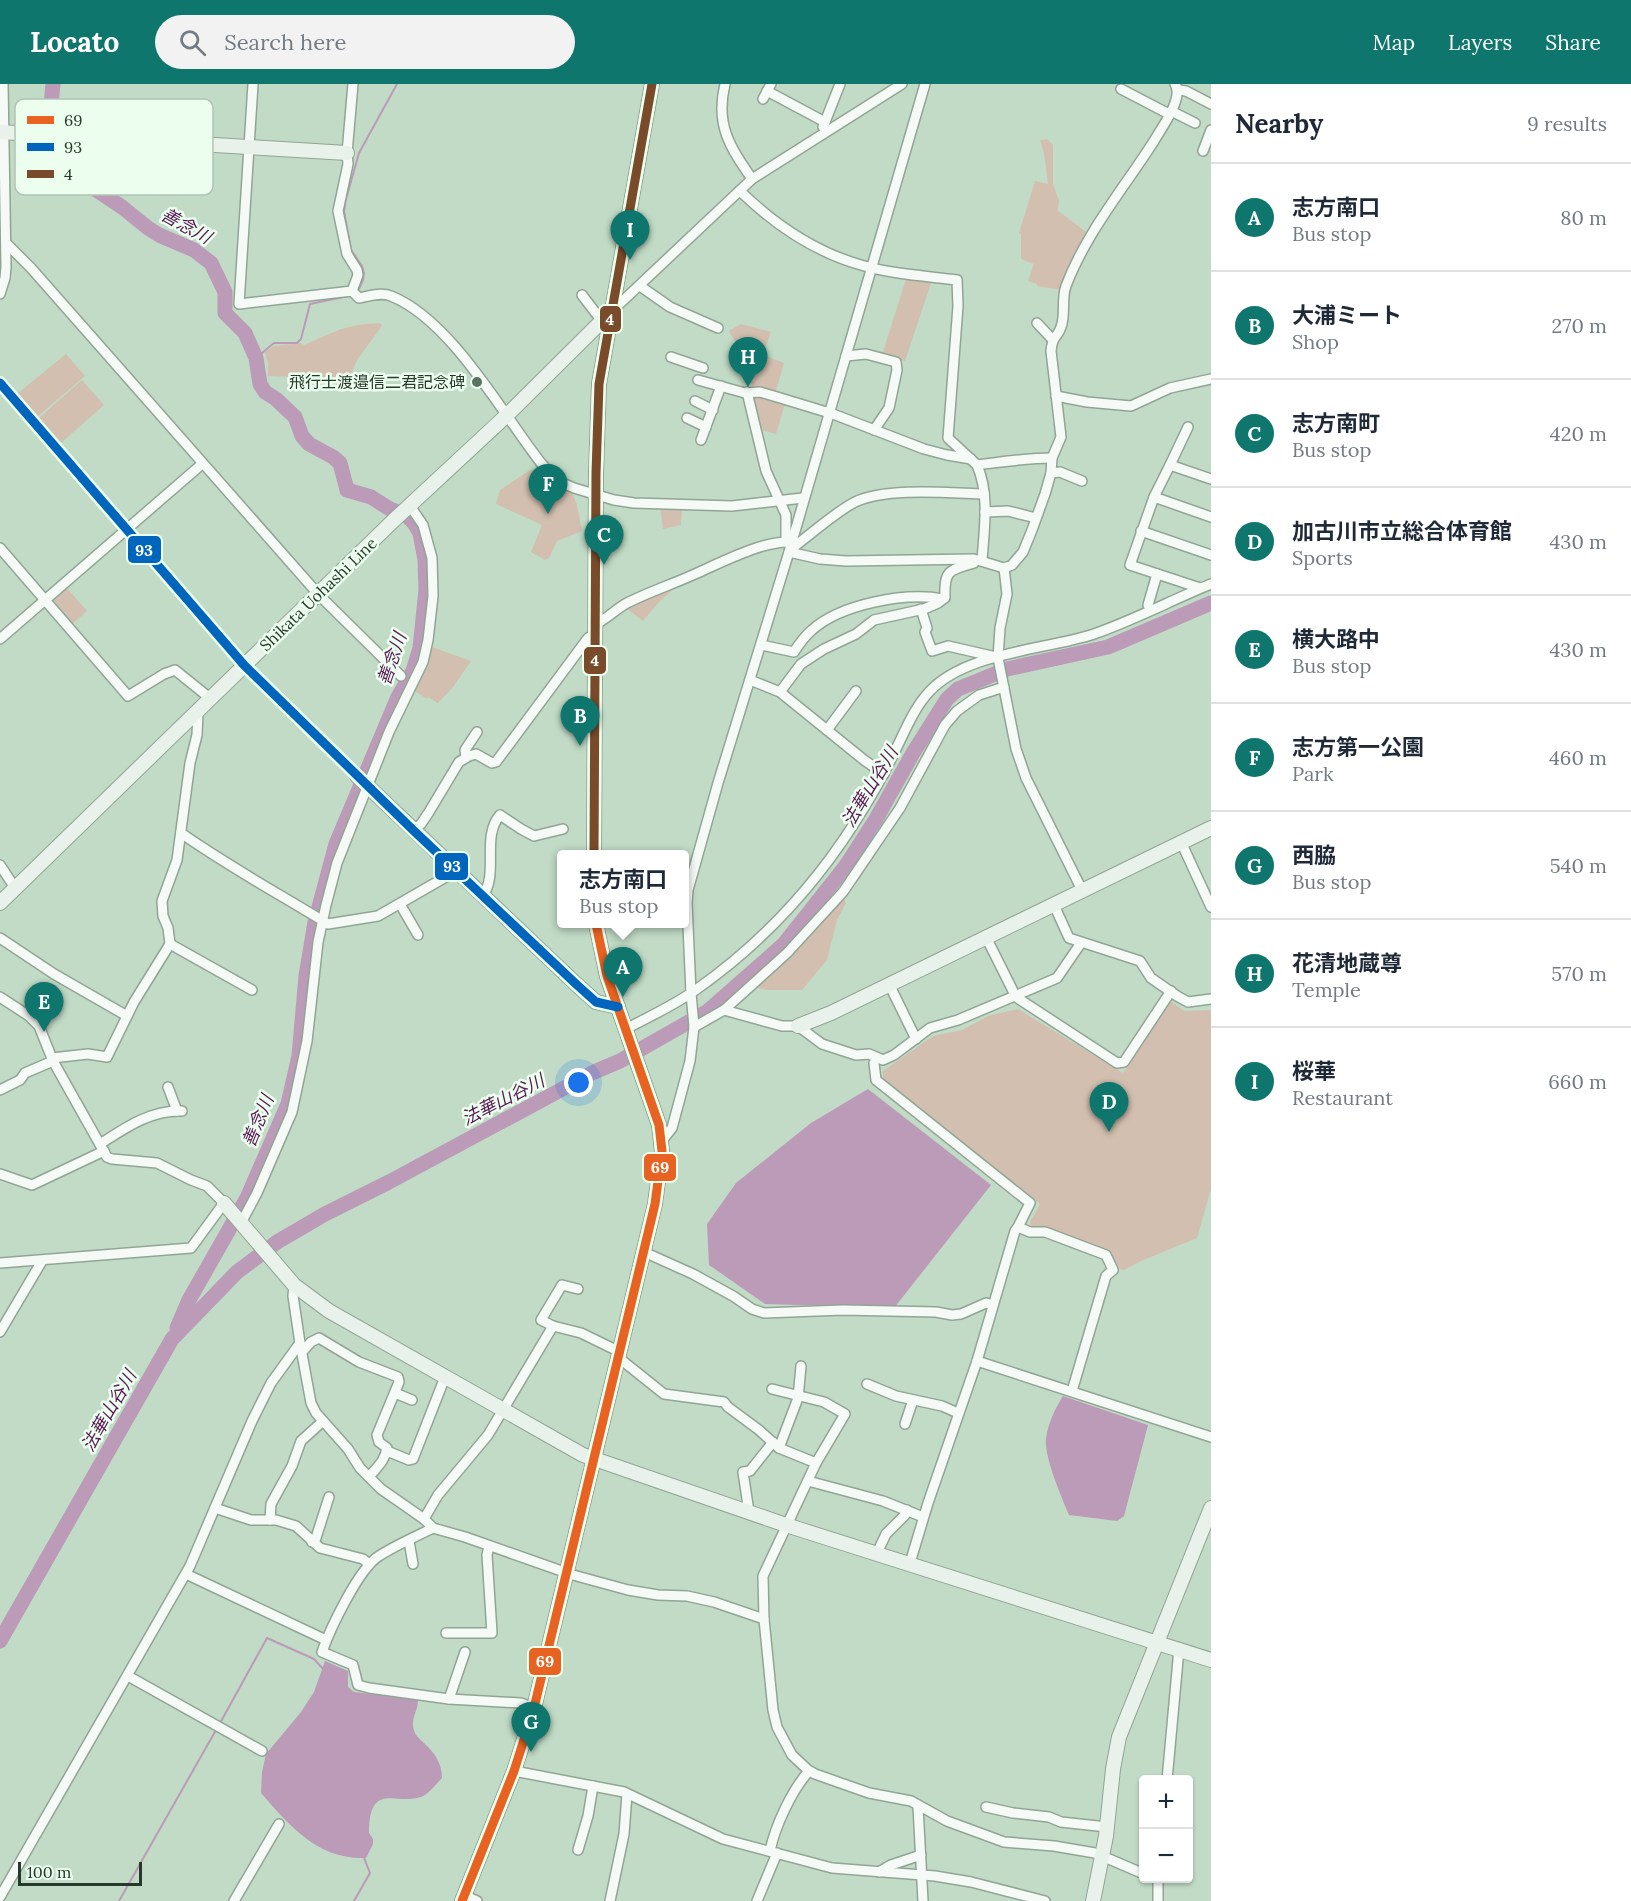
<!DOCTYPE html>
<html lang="en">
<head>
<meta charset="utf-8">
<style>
	:root { --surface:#fff; --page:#f2f2f3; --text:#1f2937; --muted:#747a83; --line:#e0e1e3; --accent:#0f766e }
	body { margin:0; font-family:Lora,"Noto Sans JP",serif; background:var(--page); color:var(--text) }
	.controls { position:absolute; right:18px; bottom:18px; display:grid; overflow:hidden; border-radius:6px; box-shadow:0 2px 4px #0004 }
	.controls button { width:54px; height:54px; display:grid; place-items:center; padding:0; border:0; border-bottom:2px solid var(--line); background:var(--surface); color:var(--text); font:30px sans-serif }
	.scale { position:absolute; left:18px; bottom:15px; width:124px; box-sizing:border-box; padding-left:6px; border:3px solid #26392a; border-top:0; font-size:16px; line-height:21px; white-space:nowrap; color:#26392a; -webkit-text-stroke:4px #ecffef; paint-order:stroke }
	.you { position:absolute; left:579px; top:999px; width:21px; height:21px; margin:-15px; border:4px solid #fff; border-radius:50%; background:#1a73e8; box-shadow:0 0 0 9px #1a73e833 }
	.badge { display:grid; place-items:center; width:39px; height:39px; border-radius:50%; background:var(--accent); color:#fff; font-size:20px; font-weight:700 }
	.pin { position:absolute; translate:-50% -50px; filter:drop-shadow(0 2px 3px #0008) }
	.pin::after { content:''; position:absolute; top:32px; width:21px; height:18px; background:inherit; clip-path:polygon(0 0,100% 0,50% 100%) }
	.popup { position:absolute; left:557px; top:766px; width:132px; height:78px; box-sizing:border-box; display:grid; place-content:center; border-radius:6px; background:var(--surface); filter:drop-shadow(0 2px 4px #0005); font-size:20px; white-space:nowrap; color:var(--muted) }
	.popup b { font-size:22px; color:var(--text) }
	.popup::after { content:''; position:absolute; left:50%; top:100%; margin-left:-12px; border:12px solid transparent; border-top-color:var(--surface) }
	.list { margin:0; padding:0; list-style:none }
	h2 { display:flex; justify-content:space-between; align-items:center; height:78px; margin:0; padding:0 24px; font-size:26px }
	h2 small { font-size:20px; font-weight:400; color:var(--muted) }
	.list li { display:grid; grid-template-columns:39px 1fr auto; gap:18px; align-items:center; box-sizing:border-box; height:108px; padding:0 24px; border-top:2px solid var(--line) }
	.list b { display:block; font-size:22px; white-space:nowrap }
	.list p { margin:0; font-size:20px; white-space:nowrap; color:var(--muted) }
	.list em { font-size:20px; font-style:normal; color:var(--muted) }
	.icon { flex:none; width:33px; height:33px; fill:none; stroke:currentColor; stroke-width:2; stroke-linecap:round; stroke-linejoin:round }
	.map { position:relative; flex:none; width:1211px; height:1817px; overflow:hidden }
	header { display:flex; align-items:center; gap:36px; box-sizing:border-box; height:84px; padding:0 30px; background:var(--accent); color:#fff }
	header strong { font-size:28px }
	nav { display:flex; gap:33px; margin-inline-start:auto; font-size:21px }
	.search { width:420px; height:54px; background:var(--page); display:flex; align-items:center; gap:15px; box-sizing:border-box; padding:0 21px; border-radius:33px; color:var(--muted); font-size:22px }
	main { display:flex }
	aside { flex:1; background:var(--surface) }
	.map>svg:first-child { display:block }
	.green { fill:#d2bfaf }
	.water { fill:#bb9bb7 }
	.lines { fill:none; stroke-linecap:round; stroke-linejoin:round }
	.stream { stroke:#bb9bb7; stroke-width:2 }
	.river { stroke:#bb9bb7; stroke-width:15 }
	.street-casing { stroke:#91a595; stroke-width:12 }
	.secondary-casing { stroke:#91a595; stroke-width:16 }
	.street { stroke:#f6faf6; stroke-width:9 }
	.secondary { stroke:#e9f1eb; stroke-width:14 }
	.bus-1-casing { stroke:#ecffef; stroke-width:14 }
	.bus-2-casing { stroke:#ecffef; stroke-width:14 }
	.bus-3-casing { stroke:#ecffef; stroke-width:14 }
	.bus-1 { stroke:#e86322; stroke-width:9 }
	.bus-2 { stroke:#0065bd; stroke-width:9 }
	.bus-3 { stroke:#7a4b2a; stroke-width:9 }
	.poi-dot { fill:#5c7261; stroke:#ecffef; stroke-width:2 }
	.labels { text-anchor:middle; stroke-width:5; stroke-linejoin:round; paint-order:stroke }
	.poi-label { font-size:16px; fill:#26392a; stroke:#ecffef; text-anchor:end }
	.street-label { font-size:16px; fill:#26392a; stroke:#ecffef }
	.water-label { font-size:18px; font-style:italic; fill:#5d1a58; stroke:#ecffef }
	.key { fill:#ecffef; stroke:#b1c4b4; stroke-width:1.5 }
	.key-label { font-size:16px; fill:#26392a }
	.line-badge { stroke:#ecffef; stroke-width:2 }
	.badge-label { font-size:16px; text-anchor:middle; font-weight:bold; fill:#fff }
</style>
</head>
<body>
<header>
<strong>Locato</strong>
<div class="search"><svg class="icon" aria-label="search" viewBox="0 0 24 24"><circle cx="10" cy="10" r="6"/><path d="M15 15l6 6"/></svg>Search here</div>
<nav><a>Map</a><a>Layers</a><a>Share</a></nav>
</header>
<main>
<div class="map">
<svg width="1211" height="1817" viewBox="0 0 1211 1817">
	<rect width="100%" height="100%" fill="#c1dbc6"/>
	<!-- green -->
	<g class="green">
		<polygon points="1047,55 1053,61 1053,100 1059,117 1058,126 1056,128 1058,127 1089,150 1062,206 1037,202 1037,200 1028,197 1034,180 1021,175 1021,151 1019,149 1035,97 1048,100 1044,69 1040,56"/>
		<polygon points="907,192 932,196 905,277 882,271"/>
		<polygon points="380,239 382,242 357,276 344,306 319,291 300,290 299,293 268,292 268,279 265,268 274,262 301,259 304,261 341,245 357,241"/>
		<polygon points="741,240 771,248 763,271 784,279 775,310 753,305 751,299 747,297 738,263 729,247"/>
		<polygon points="66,270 85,292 37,333 17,310"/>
		<polygon points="82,296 104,321 61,359 39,334"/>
		<polygon points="752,309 785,320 776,350 757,345 750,311"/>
		<path d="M539,382C547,393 560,396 569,405C578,415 579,434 582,447L557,457L549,474L545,476L531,468L542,441L496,420L500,406L527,388Z"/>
		<polygon points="660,422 682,422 681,441 663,445"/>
		<polygon points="65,502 87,527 71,541 50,518 51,513"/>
		<polygon points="671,502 674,504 658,519 643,537 625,523"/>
		<polygon points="429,562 471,577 453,603 438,619 428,613 427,615 412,605"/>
		<polygon points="839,815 844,815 846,819 837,836 827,876 802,906 766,906 753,903"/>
		<polygon points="1169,916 1184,927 1211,926 1211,1105 1197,1154 1141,1177 1124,1186 1120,1185 1110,1169 1045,1145 1032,1143 1030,1138 1040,1120 883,996 883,987 933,952 962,946 988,932 1018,925 1123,989"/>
	</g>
	<!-- water -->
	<g class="water">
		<polygon points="868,1005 991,1101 894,1224 765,1220 709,1181 707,1140 736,1099 811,1039"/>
		<path d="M1063,1312L1148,1341L1124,1432L1117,1437L1069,1431C1062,1414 1044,1373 1046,1355C1048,1339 1055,1325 1063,1312Z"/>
		<path d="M325,1577L348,1587V1603L354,1608L418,1616C418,1628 409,1636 415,1649C417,1653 422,1657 425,1660C435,1669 442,1680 442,1694C437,1699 431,1707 425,1711C400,1725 369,1693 369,1749L373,1755V1760L366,1774C318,1776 290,1742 261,1709L262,1688L266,1670L301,1628L314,1608Z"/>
	</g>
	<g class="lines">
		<!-- stream -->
		<g class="stream">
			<polyline points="358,207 363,196 364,189 362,182 351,166 344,127 346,115 359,69 397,0"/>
			<polyline points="256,274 274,259 297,259 301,255 310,220 353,211"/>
			<polyline points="219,1641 267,1554 314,1575 324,1586"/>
			<polyline points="119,1817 216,1646"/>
			<polyline points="354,1817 370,1789 364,1774"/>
		</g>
		<!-- river -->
		<g class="river">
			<polyline points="53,0 51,21 61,37 70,75 76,88 86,99 122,123 148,144 159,151 194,166 211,179 225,208 225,229 245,249 256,274 260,300 265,308 276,315 295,333 302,352 309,360 333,373 340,379 347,406 371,413 390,425 407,432 414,439 420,449 425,476 426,506 420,564 413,587 398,613 336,760 315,838 306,892 299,972 288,1020 247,1114 189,1216 177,1244"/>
			<polyline points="0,1557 172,1255 237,1188 277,1158 325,1130 389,1098 594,988 620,977 708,927 784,860 845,783 876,735 913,669 947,615 958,605 1007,585 1108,563 1211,519"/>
		</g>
		<defs>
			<g id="street">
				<path d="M253,0L239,220L352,207L359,214C369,212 381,208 391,212C451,236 502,329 541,379L556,396L574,404L614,416L634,419L732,422L803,414"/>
				<path d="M725,0C715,41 730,63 752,95"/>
				<polyline points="1121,5 1169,30"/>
				<polyline points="1179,6 1186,7 1211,20"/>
				<polyline points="767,7 825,38"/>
				<polyline points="763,15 771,0"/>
				<polyline points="1171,27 1195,39"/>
				<polyline points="823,43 840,0"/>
				<polyline points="1203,67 1211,46"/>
				<path d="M740,107C774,140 815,168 861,181C891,190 925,192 957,196L958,222L948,354L977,381C990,411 984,445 982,477"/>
				<polyline points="7,160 31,184 319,511 401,592"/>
				<polyline points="640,202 670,223 718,244"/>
				<polyline points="352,207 358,191 357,186 347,170 338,127 348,80 347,69 353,0"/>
				<polyline points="0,210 5,194 6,183 3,0"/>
				<polyline points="582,211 598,232 603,235"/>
				<polyline points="612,227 752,95 902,0"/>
				<polyline points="1037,239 1052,255"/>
				<polyline points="846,272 866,270 896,278 897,286 889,324 874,346"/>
				<polyline points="671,273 703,284"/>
				<polyline points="698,296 745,309 760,308 777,313 833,330 924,365 947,371 971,375"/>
				<polyline points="0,299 244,581 357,692"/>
				<polyline points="747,308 766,387 786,431 786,457"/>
				<polyline points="1056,312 1087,318 1131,322 1170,304 1211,295"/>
				<polyline points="695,317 713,326"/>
				<polyline points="687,334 706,343"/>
				<polyline points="701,356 721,302"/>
				<path d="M977,381C1002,378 1027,374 1052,374"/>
				<polyline points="1170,381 1188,343"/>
				<polyline points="1051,389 1060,388 1082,397"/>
				<polyline points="1154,413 1211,433"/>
				<polyline points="985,428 1008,427 1036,434"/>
				<polyline points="1141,447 1211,471"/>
				<path d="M790,462H795C811,450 837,427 855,418C887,403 949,409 984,410"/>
				<polyline points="0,464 128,612 164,590 175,586 211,615"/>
				<path d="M789,468L820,475L846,477L974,475L1004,484L1012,481L1023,468L1032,446L1045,410L1051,389L1052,374L1061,353L1051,267C1052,252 1058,253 1061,243C1066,230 1061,215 1066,202C1086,149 1124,104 1154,57C1162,43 1184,14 1175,0"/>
				<polyline points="1004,484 1007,510 1000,544 998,574 1016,665 1026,694 1082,806"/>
				<polyline points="1200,504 1130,481 1154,413 1170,381 1211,395"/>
				<polyline points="1148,521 1157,490"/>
				<polyline points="921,525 927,544 925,548 932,567 948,562 996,573"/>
				<path d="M596,540C608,534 616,525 627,519C649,508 673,500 695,490C720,479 764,456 791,458"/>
				<polyline points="0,555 202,380"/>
				<path d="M761,561L794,568C799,560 805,552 812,546C841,520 905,508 943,515L945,514C944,486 949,486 974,479"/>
				<polyline points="750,596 780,608 864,676 884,690"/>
				<polyline points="780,608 801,580 824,565 856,550 874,536 924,525 938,519 943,515"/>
				<polyline points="827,646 856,607"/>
				<polyline points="466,673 465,666 477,648"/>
				<polyline points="413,746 421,740 429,728 459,678 469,672 476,670 492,679 496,678 588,554 596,549"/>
				<path d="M181,749C228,782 279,810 328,840L378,832L456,787"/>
				<polyline points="1181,758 1211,823"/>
				<polyline points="0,781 15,804"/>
				<path d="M483,812C499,788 481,753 500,731L521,745L534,752L563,745"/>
				<polyline points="400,820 418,851"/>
				<polyline points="1054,821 1069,854 1140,877 1151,894 1177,912 1188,918 1211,915"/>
				<polyline points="986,853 1016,913 1117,979 1124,978 1171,907"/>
				<polyline points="0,854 54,890 127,932"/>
				<polyline points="170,860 252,906"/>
				<polyline points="889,900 916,955"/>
				<polyline points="0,913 29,932 39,942 53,977 107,1073 112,1075 157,1079 191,1096 207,1102 224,1119 191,1164 0,1179"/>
				<polyline points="724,926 787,869 843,808 900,724 945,641 957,627 979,611 1004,603"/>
				<polyline points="694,943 724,926 782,942 798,942 822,960 856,971 869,970 883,976 894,971 930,944 958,936 1057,894 1081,859"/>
				<path d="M626,945C650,932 675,921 697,905C765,857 822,794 865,722C876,704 886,686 895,667C905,647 914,624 929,608C965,568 1046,566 1094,550C1134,536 1172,516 1211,500"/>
				<polyline points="52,974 88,970 107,973 134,918 170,860 168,844 163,832 162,817 177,776 190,679 197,651 198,628"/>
				<polyline points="874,979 876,996 1030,1119 1018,1143"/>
				<polyline points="168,1003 177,1027"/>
				<polyline points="0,1006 20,996 25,989 53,977"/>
				<polyline points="661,1058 672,1044 690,977 694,943 691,909 687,819 688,806 718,699 789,468 925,0"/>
				<path d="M100,1060C125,1044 150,1026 182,1027"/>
				<polyline points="0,1090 32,1101 104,1067"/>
				<polyline points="241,1139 257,1109 292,1028 307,957 318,858 326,821 337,779 389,648 423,578 428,556 433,512 432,474 423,441 410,422"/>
				<polyline points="644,1168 693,1190 733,1212 752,1225 764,1229 843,1226 936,1228 952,1231 961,1230 986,1219 993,1221"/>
				<polyline points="294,1201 293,1212 300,1259 311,1319 316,1329 348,1365 360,1384 381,1405 424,1435 433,1444 465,1453 573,1491 628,1506 658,1511 687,1512 714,1518 764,1535"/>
				<polyline points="578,1205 562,1201 541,1236 553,1242 581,1249 620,1268"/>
				<polyline points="0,1248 42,1177"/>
				<path d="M302,1268L311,1258L319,1254L359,1278L398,1293L399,1298L377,1351L379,1358L387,1364C385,1377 377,1383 369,1393"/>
				<polyline points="619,1274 664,1310 724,1318 728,1323 759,1346 779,1364 816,1379 763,1492 764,1535 773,1626 777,1643 792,1671 808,1686 815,1690 869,1709 911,1717 947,1737 1004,1758 1054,1762 1095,1769 1144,1790"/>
				<polyline points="977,1277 1211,1353"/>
				<polyline points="867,1300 896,1312 942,1322 958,1329"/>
				<polyline points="772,1305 824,1318 845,1330 816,1379"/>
				<polyline points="395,1309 412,1316"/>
				<polyline points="905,1340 913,1316"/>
				<polyline points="779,1364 798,1314 801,1282"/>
				<polyline points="387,1367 409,1376 413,1375 445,1293"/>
				<polyline points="808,1397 883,1417 923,1433"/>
				<polyline points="215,1424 251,1436 276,1436 296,1442 320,1464 363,1475 369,1480"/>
				<polyline points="749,1428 743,1388 750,1387 773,1358"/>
				<polyline points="424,1435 438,1411 488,1351 553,1242"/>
				<polyline points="270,1436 271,1420 292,1382 301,1357 323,1337"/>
				<path d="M433,1444C415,1453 396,1461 379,1472C359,1484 330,1545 322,1568L353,1581L358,1601L369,1604L449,1615L521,1619L534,1624"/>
				<polyline points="409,1457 413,1480"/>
				<polyline points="312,1458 315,1457 329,1413"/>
				<polyline points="877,1469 886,1450 905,1431 907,1426"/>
				<polyline points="910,1479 928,1419 977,1277 1015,1147 1018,1143 1030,1148 1045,1148 1106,1171 1113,1186 1106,1192 1072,1307"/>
				<polyline points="186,1490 326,1556"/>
				<polyline points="446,1549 492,1549 487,1471 489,1462"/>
				<polyline points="128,1592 262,1667"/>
				<polyline points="449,1615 465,1568"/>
				<polyline points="514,1687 624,1708 723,1755 832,1784 935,1792 971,1798 1045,1817"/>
				<polyline points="1167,1696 1179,1565"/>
				<polyline points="918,1722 923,1817"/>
				<polyline points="986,1723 1013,1729 1049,1733 1061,1738 1107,1743"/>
				<polyline points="578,1766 588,1732 593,1702"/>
				<path d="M770,1767C775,1742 792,1706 809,1687"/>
				<polyline points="879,1788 891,1781 921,1771"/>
				<polyline points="1158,1794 1158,1817"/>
				<polyline points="464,1811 477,1817"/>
				<polyline points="0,1813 190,1482 252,1337 271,1299 300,1259"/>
				<polyline points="234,1817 279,1740"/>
				<polyline points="610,1817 624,1750 627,1710"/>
				<polyline points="757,1817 777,1769"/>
			</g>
			<g id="secondary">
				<polyline points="0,48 347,69"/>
				<polyline points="357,692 576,900 596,918 618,923"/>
				<polyline points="594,770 596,389 599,300 652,0"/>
				<polyline points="0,819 394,436 506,332 612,227"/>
				<polyline points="798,942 831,929 1211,744"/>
				<polyline points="224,1119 294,1201 329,1227 583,1371 786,1441 1211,1576"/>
				<polyline points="462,1817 514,1687 534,1624 655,1120 662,1067 659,1041 607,892 596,840"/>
				<polyline points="1093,1817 1106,1752 1113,1685 1119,1653 1211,1424"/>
			</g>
		</defs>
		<!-- street casing -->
		<use href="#street" class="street-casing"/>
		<!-- secondary casing -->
		<use href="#secondary" class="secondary-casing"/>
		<!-- street -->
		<use href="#street" class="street"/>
		<!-- secondary -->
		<use href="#secondary" class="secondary"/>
		<defs>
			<polyline id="bus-1" points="462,1817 514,1687 534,1624 655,1120 662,1067 659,1041 607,892 596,840"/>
			<polyline id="bus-2" points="0,299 244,581 413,746 576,900 596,918 618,923"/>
			<polyline id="bus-3" points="594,770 596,389 599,300 652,0"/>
		</defs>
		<!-- bus-1 casing -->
		<use href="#bus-1" class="bus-1-casing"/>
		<!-- bus-2 casing -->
		<use href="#bus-2" class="bus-2-casing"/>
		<!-- bus-3 casing -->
		<use href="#bus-3" class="bus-3-casing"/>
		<!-- bus-1 -->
		<use href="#bus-1" class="bus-1"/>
		<!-- bus-2 -->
		<use href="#bus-2" class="bus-2"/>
		<!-- bus-3 -->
		<use href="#bus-3" class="bus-3"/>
	</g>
	<!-- markers -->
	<circle class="poi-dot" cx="477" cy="298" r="6"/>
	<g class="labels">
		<!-- poi labels -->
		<g class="poi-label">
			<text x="465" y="304">飛行士渡邉信二君記念碑</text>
		</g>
		<!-- street labels -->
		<g class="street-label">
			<text transform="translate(318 510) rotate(-44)" y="6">Shikata Uohashi Line</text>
		</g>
		<!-- water labels -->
		<g class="water-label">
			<text transform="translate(186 142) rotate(29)" y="6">善念川</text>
			<text transform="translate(392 575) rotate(-71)" y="6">善念川</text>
			<text transform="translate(870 703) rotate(-59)" y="6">法華山谷川</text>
			<text transform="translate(503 1016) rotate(-27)" y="6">法華山谷川</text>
			<text transform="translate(258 1037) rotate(-68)" y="6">善念川</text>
			<text transform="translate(109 1327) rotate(-60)" y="6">法華山谷川</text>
		</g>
	</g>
	<!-- legend -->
	<rect x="15" y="15" width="198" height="96" rx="9" class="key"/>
	<rect x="27" y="32" width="27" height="8" fill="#e86322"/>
	<rect x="27" y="59" width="27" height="8" fill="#0065bd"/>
	<rect x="27" y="86" width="27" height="8" fill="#7a4b2a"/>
	<g class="key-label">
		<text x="64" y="42">69</text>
		<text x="64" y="69">93</text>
		<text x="64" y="96">4</text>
	</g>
	<g class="line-badge">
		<rect x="599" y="221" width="23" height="28" rx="6" fill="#7a4b2a"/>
		<rect x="127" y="451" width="35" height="29" rx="6" fill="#0065bd"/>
		<rect x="583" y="562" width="24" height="29" rx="6" fill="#7a4b2a"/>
		<rect x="434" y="768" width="35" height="29" rx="6" fill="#0065bd"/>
		<rect x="643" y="1069" width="34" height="29" rx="6" fill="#e86322"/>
		<rect x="528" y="1563" width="34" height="29" rx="6" fill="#e86322"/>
	</g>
	<g class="badge-label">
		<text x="610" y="241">4</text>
		<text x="144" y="472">93</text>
		<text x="595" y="582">4</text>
		<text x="452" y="788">93</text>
		<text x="660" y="1089">69</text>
		<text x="545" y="1583">69</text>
	</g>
</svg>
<div class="controls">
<button>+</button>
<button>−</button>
</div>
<div class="scale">100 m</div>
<div class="you"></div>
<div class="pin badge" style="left:623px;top:913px">A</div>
<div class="popup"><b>志方南口</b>Bus stop</div>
<div class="pin badge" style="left:580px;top:662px">B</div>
<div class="pin badge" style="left:604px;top:481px">C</div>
<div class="pin badge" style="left:1109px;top:1048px">D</div>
<div class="pin badge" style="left:44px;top:948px">E</div>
<div class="pin badge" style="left:548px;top:430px">F</div>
<div class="pin badge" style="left:531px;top:1668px">G</div>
<div class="pin badge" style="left:748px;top:303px">H</div>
<div class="pin badge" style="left:630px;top:176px">I</div>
</div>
<aside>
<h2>Nearby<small>9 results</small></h2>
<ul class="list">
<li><span class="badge">A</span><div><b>志方南口</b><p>Bus stop</p></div><em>80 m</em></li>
<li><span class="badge">B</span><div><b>大浦ミート</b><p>Shop</p></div><em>270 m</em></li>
<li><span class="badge">C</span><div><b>志方南町</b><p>Bus stop</p></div><em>420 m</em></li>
<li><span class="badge">D</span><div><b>加古川市立総合体育館</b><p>Sports</p></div><em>430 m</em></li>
<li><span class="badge">E</span><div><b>横大路中</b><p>Bus stop</p></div><em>430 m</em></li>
<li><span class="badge">F</span><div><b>志方第一公園</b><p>Park</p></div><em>460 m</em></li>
<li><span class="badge">G</span><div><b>西脇</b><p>Bus stop</p></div><em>540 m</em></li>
<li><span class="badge">H</span><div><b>花清地蔵尊</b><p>Temple</p></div><em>570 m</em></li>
<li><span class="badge">I</span><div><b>桜華</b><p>Restaurant</p></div><em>660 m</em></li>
</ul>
</aside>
</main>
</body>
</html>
